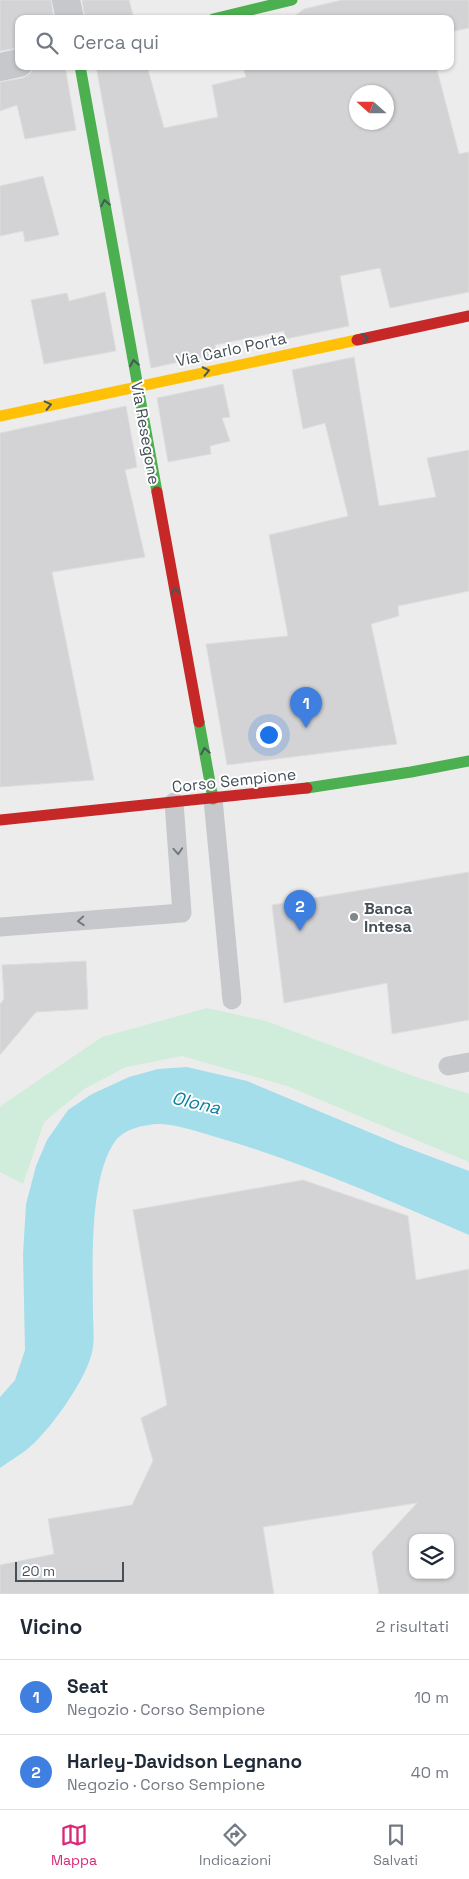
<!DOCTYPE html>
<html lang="it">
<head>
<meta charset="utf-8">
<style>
	:root { --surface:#fff; --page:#f6f6f7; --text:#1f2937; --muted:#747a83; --line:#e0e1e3; --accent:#db2777 }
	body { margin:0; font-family:"Space Grotesk",sans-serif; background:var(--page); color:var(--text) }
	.controls { position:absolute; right:15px; bottom:15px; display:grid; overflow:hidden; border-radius:10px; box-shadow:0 1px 4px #0004 }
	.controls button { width:45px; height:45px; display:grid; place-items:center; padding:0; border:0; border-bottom:1px solid var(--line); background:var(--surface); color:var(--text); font:25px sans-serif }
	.compass { position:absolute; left:349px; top:85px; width:45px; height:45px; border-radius:50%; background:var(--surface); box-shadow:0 1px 4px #0004; rotate:291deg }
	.scale { position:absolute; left:15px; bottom:12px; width:109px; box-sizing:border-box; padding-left:5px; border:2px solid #444f58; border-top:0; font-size:14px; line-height:18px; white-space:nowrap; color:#444f58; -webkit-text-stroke:4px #fff; paint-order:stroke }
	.you { position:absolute; left:268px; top:734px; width:18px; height:18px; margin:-12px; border:4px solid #fff; border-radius:50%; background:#1a73e8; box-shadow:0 0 0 8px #1a73e833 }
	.badge { display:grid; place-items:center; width:32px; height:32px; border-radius:50%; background:var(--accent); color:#fff; font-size:16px; font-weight:700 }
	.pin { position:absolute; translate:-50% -41px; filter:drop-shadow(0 1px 2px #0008) }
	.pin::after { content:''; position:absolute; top:26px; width:18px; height:15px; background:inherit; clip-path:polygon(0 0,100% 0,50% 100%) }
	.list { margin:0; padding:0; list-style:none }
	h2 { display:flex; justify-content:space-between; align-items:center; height:65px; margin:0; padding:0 20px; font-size:21px }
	h2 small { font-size:16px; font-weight:400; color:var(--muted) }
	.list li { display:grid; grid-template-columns:32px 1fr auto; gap:15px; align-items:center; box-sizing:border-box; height:75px; padding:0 20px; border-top:1px solid var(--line) }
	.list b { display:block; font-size:19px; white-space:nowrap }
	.list p { margin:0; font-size:16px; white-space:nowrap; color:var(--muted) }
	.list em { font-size:16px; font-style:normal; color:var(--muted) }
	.icon { flex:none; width:28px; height:28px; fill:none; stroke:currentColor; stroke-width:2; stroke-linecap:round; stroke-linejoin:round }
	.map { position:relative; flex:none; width:469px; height:1594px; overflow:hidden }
	.search { position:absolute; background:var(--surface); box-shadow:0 1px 4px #0004; left:15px; right:15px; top:15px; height:55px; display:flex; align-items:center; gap:12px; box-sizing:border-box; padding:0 18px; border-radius:10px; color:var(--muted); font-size:19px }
	.sheet { height:215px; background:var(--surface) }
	nav { display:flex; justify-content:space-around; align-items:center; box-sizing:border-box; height:70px; border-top:1px solid var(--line); background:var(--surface); font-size:14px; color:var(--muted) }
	nav a { display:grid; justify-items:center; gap:2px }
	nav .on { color:var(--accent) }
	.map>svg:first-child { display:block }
	.green { fill:#cfedda }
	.water { fill:#a4deeb }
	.building { fill:#d3d3d5; stroke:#dededf; fill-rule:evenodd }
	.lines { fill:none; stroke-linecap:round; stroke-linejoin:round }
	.lane { stroke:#c6c8cb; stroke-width:19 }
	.street { stroke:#c6c8cb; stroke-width:28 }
	.fast { stroke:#4caf50; stroke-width:11 }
	.slow { stroke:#ffc107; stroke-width:11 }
	.jam { stroke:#c62828; stroke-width:11 }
	.oneway { stroke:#455957 }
	.oneway2 { stroke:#727980 }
	.poi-dot { fill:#7f868c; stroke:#fff; stroke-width:2 }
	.labels { text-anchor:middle; stroke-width:4; stroke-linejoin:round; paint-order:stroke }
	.street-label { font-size:16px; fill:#444f58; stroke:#fff }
	.poi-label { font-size:16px; font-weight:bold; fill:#444f58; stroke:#fff; text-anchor:start }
	.water-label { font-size:18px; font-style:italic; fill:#0c819c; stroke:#fff }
</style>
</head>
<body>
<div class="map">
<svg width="469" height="1594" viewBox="0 0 469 1594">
	<rect width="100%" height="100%" fill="#edecec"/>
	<!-- green -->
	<polygon class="green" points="207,1008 266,1021 413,1076 469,1094 469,1162 287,1086 182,1056 126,1067 84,1089 44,1122 23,1184 0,1172 0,1107 2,1105 102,1037"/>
	<!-- water -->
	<path class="water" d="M187,1067L247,1081L400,1145L469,1171V1235C387,1200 305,1163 219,1138C202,1133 174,1123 157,1124C143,1125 125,1129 116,1140C88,1177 93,1269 93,1314C93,1326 95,1340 92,1352C87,1379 47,1435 25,1451C17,1457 8,1462 0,1468V1397L15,1380L25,1350L23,1254L26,1204L36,1166L47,1140L68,1110L92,1094L129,1077L158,1069Z"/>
	<!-- building -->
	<g class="building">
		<polygon points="0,0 51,0 54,19 19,19 19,48 0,51"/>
		<polygon points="82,0 129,0 134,19 85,19"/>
		<polygon points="342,0 469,0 469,28 450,32 450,19 281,19 296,15 304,9"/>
		<polygon points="34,66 65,66 76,130 25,139 17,105 0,111 0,82 23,78 30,74"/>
		<path d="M96,66H147L164,128L218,117L212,85L246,77L243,66H436L459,154L469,152V292L390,308L380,268L340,276L349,326L285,339L284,331L215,345L217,354L151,368ZM356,92H386V122H356Z"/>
		<polygon points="43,176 59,235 25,242 23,231 0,236 0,186"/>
		<polygon points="105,292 116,351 44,364 31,300 67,293 69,301"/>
		<polygon points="354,357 379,506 436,497 427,458 469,450 469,591 398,606 399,616 371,624 397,744 227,765 206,644 288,636 269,535 348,516 325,423 303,429 292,370"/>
		<polygon points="223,384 230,417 222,418 230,441 210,446 211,454 168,462 157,398"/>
		<polygon points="126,406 137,467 125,470 145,557 52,572 94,780 0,787 0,433"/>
		<polygon points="469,872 469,1020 392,1034 387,983 284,1003 272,905"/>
		<polygon points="86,961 88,1009 36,1012 0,1055 0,1004 4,999 2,965"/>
		<path d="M303,1180L408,1216L416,1280L469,1269V1594H379L372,1552L417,1503L263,1527L274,1594H0V1565L54,1554L48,1519L132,1505L153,1461L141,1418L167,1405L133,1210ZM413,1538H450V1575H413Z"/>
	</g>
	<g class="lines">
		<!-- lane -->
		<g class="lane">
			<polyline points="213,799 232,1000"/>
			<polyline points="0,927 182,913 174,802"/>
			<polyline points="448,1066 469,1062"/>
		</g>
		<!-- street -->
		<g class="street">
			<polyline points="66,0 70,19"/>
			<polyline points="0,67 19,63"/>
		</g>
		<!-- fast -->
		<g class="fast">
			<polyline points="213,19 292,0"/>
			<polyline points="80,66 157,492"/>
			<polyline points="199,722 213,799"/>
			<polyline points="307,788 411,772 469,761"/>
		</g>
		<!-- slow -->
		<polyline class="slow" points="0,416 357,340"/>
		<!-- jam -->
		<g class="jam">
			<polyline points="357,340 469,316"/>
			<polyline points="157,492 199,722"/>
			<polyline points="0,820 307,788"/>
		</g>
	</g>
	<!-- one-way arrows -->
	<defs><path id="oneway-chevron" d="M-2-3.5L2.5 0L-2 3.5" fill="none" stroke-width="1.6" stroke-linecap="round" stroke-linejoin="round" transform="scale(1.25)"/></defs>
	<g class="oneway">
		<use href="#oneway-chevron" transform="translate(105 203) rotate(-100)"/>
		<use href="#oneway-chevron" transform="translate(365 338) rotate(-12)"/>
		<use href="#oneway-chevron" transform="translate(134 363) rotate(-100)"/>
		<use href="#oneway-chevron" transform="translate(206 371) rotate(-12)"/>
		<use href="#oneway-chevron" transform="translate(48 405) rotate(-13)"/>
		<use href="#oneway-chevron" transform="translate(175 591) rotate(-100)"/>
		<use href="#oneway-chevron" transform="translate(205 751) rotate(-100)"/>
	</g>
	<g class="oneway2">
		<use href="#oneway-chevron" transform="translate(178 851) rotate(86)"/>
		<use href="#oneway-chevron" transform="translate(81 921) rotate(176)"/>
	</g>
	<!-- markers -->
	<circle class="poi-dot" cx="354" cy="917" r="5"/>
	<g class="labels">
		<!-- street labels -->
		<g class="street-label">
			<text transform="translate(231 349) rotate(-12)" y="6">Via Carlo Porta</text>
			<text transform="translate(146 433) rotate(80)" y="6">Via Resegone</text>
			<text transform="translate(234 780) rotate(-6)" y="6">Corso Sempione</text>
		</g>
		<!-- poi labels -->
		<g class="poi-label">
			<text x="364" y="914">Banca<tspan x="364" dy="18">Intesa</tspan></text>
		</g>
		<!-- water labels -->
		<g class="water-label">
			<text transform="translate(196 1103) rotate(13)" y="6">Olona</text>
		</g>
	</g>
</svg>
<div class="controls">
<button><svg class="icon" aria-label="layers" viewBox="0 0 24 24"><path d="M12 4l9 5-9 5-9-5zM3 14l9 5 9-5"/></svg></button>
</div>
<svg class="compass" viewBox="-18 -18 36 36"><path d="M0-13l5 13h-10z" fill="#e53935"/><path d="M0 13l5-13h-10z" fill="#747a83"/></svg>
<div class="scale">20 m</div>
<div class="you"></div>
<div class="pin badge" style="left:306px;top:728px;background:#3f7fe0">1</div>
<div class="pin badge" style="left:300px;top:931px;background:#3f7fe0">2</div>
<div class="search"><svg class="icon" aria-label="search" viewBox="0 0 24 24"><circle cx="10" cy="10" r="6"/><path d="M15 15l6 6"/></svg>Cerca qui</div>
</div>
<section class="sheet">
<h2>Vicino<small>2 risultati</small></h2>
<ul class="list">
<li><span class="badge" style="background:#3f7fe0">1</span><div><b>Seat</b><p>Negozio · Corso Sempione</p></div><em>10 m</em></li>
<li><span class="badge" style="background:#3f7fe0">2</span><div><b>Harley-Davidson Legnano</b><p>Negozio · Corso Sempione</p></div><em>40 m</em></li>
</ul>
</section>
<nav>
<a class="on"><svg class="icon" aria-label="map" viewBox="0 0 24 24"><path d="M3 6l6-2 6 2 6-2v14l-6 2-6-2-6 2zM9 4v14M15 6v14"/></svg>Mappa</a>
<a><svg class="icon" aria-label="directions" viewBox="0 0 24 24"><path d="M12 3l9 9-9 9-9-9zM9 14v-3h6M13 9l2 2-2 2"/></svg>Indicazioni</a>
<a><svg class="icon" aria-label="saved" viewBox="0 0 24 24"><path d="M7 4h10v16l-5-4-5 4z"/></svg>Salvati</a>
</nav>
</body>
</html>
